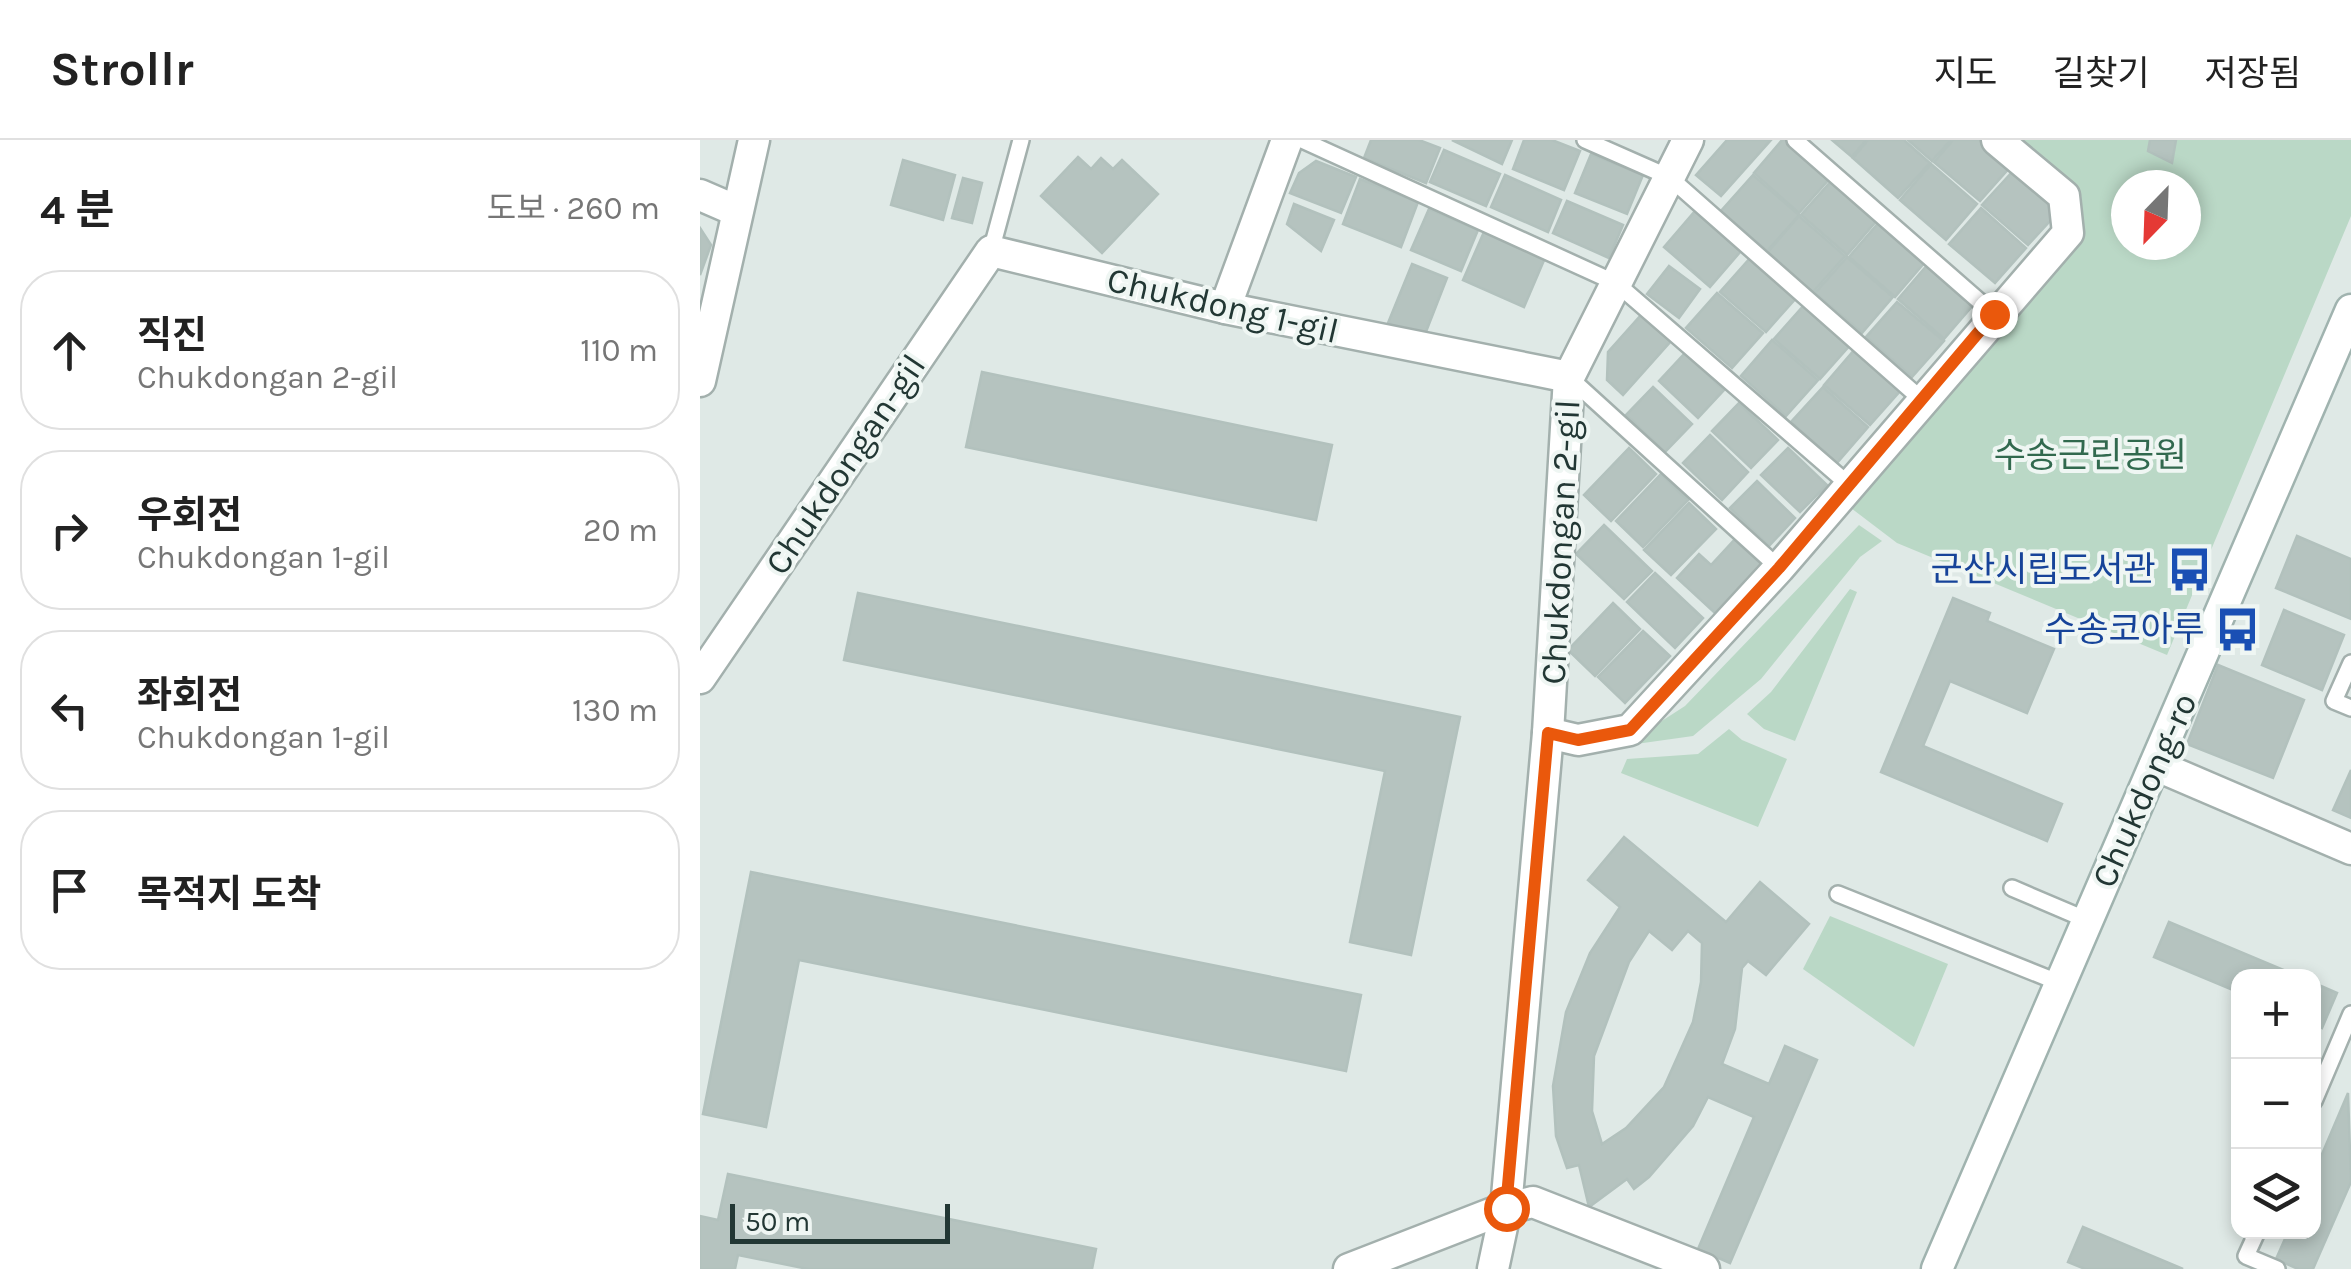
<!DOCTYPE html>
<html lang="ko">
<head>
<meta charset="utf-8">
<style>
	:root { --surface:#fff; --page:#f2f2f2; --text:#222; --muted:#767676; --line:#e0e0e0 }
	body { margin:0; font-family:Karla,"Noto Sans KR",sans-serif; background:var(--page); color:var(--text) }
	.controls { position:absolute; right:30px; bottom:30px; display:grid; overflow:hidden; border-radius:20px; box-shadow:0 5px 15px #0003 }
	.controls button { width:90px; height:90px; display:grid; place-items:center; padding:0; border:0; border-bottom:2px solid var(--line); background:var(--surface); color:var(--text); font:50px sans-serif }
	.compass { position:absolute; left:1411px; top:30px; width:90px; height:90px; border-radius:50%; background:var(--surface); box-shadow:0 5px 15px #0003; rotate:203deg }
	.scale { position:absolute; left:30px; bottom:25px; width:220px; box-sizing:border-box; padding-left:10px; border:5px solid #223734; border-top:0; font-size:28px; line-height:35px; white-space:nowrap; color:#223734; -webkit-text-stroke:8px #eff6f3; paint-order:stroke }
	.stop { position:absolute; width:30px; height:30px; margin:-22px; border:8px solid #ea580c; border-radius:50%; background:#fff }
	.stop.end { background:#ea580c; border-color:#fff; box-shadow:0 2px 10px #0008 }
	.list { margin:0; padding:0; list-style:none }
	h2 { display:flex; justify-content:space-between; align-items:center; height:130px; margin:0; padding:0 40px; font-size:42px }
	h2 small { font-size:32px; font-weight:400; color:var(--muted) }
	.list li { display:grid; grid-template-columns:65px 1fr auto; gap:30px; align-items:center; box-sizing:border-box; height:160px; margin:0 20px 20px; padding:0 20px; border:2px solid var(--line); border-radius:40px }
	.list b { display:block; font-size:38px; white-space:nowrap }
	.list p { margin:0; font-size:32px; white-space:nowrap; color:var(--muted) }
	.list em { font-size:32px; font-style:normal; color:var(--muted) }
	.icon { flex:none; width:55px; height:55px; fill:none; stroke:currentColor; stroke-width:2; stroke-linecap:round; stroke-linejoin:round }
	.map { position:relative; flex:none; width:1651px; height:1129px; overflow:hidden }
	header { display:flex; align-items:center; gap:60px; box-sizing:border-box; height:140px; padding:0 50px; background:var(--surface); border-bottom:2px solid var(--line) }
	header strong { font-size:48px }
	nav { display:flex; gap:55px; margin-inline-start:auto; font-size:35px }
	main { display:flex }
	aside { flex:1; background:var(--surface) }
	.map>svg:first-child { display:block }
	.green { fill:#bad8c6; fill-rule:evenodd }
	.building { fill:#b5c3bf; stroke:#b2c1bd; stroke-width:2.5; fill-rule:evenodd }
	.lines { fill:none; stroke-linecap:round; stroke-linejoin:round }
	.lane-casing { stroke:#a3b0ad; stroke-width:20 }
	.street-casing { stroke:#a3b0ad; stroke-width:35 }
	.secondary-casing { stroke:#a0b3af; stroke-width:35 }
	.lane { stroke:#fff; stroke-width:15 }
	.street { stroke:#fff; stroke-width:30 }
	.secondary { stroke:#fff; stroke-width:30 }
	.route { stroke:#ea580c; stroke-width:12 }
	.labels { text-anchor:middle; stroke-width:8; stroke-linejoin:round; paint-order:stroke }
	.street-label { font-size:35px; fill:#223734; stroke:#eff6f3 }
	.park-label { font-size:35px; fill:#31694e; stroke:#eff6f3 }
	.transit-label { font-size:35px; fill:#164399; stroke:#eff6f3; text-anchor:end }
</style>
</head>
<body>
<header>
<strong>Strollr</strong>
<nav><a>지도</a><a>길찾기</a><a>저장됨</a></nav>
</header>
<main>
<aside>
<h2>4 분<small>도보 · 260 m</small></h2>
<ul class="list">
<li><svg class="icon" aria-label="ahead" viewBox="0 0 24 24"><path d="M12 20V5M6 11l6-6 6 6"/></svg><div><b>직진</b><p>Chukdongan 2-gil</p></div><em>110 m</em></li>
<li><svg class="icon" aria-label="right" viewBox="0 0 24 24"><path d="M7 20v-9h11M14 6l5 5-5 5"/></svg><div><b>우회전</b><p>Chukdongan 1-gil</p></div><em>20 m</em></li>
<li><svg class="icon" aria-label="left" viewBox="0 0 24 24"><path d="M17 20v-9H6M10 6l-5 5 5 5"/></svg><div><b>좌회전</b><p>Chukdongan 1-gil</p></div><em>130 m</em></li>
<li><svg class="icon" aria-label="arrive" viewBox="0 0 24 24"><path d="M6 21V4h12l-3 4 3 4H6"/></svg><div><b>목적지 도착</b></div></li>
</ul>
</aside>
<div class="map">
<svg width="1651" height="1129" viewBox="0 0 1651 1129">
	<rect width="100%" height="100%" fill="#dfe9e6"/>
	<!-- green -->
	<g class="green">
		<path d="M1317,0H1651V76L1467,515L1197,403L1147,365L1384,95L1381,55ZM1426,45H1486V105H1426Z"/>
		<polygon points="1159,385 1182,401 1160,417 1061,539 993,596 936,604 937,597 985,566"/>
		<polygon points="1150,449 1157,452 1095,601 1064,589 1047,574 1071,552"/>
		<polygon points="1029,589 1042,600 1087,619 1058,687 921,633 927,619 998,614"/>
		<polygon points="1130,776 1248,824 1214,907 1103,829"/>
	</g>
	<!-- building -->
	<g class="building">
		<polygon points="671,0 719,0 740,8 726,43 664,18"/>
		<polygon points="752,0 812,0 802,24"/>
		<polygon points="824,0 852,0 880,11 864,50 813,29"/>
		<polygon points="1027,0 1071,0 1021,56 996,35"/>
		<polygon points="1082,0 1088,0 1131,37 1099,73 1054,33"/>
		<polygon points="1132,0 1166,0 1152,17"/>
		<polygon points="1168,0 1204,0 1230,23 1198,58 1153,18"/>
		<polygon points="1208,0 1251,0 1232,21"/>
		<polygon points="1253,0 1282,0 1311,26 1280,61 1234,22"/>
		<polygon points="1450,0 1476,0 1472,23 1448,11"/>
		<polygon points="744,10 800,34 786,66 730,42"/>
		<polygon points="891,14 943,35 927,74 875,53"/>
		<polygon points="378,17 391,29 401,18 413,29 422,20 458,54 402,113 341,56"/>
		<polygon points="203,20 255,35 243,80 191,65"/>
		<polygon points="616,21 656,37 641,73 590,53 599,33"/>
		<polygon points="1231,24 1277,64 1246,100 1200,60"/>
		<polygon points="1314,30 1360,70 1328,105 1282,65"/>
		<polygon points="805,35 861,60 848,92 791,67"/>
		<polygon points="1053,35 1099,75 1067,111 1021,71"/>
		<polygon points="263,38 282,43 272,83 252,78"/>
		<polygon points="660,39 718,62 701,107 643,84"/>
		<polygon points="1133,39 1178,79 1147,115 1101,75"/>
		<polygon points="867,61 923,85 909,118 853,93"/>
		<polygon points="594,64 634,80 621,111 587,84"/>
		<polygon points="1281,68 1326,108 1295,143 1249,104"/>
		<polygon points="729,69 778,90 761,131 711,110"/>
		<polygon points="995,71 1041,111 1010,147 964,107"/>
		<polygon points="1099,76 1145,116 1113,152 1068,112"/>
		<polygon points="1180,81 1226,121 1195,157 1149,117"/>
		<polygon points="0,88 11,105 0,135"/>
		<polygon points="784,92 845,118 824,167 763,140"/>
		<polygon points="1051,117 1097,157 1066,192 1020,152"/>
		<polygon points="1147,117 1193,157 1162,193 1115,153"/>
		<polygon points="1229,123 1275,163 1244,199 1198,159"/>
		<polygon points="712,124 747,138 724,197 688,183"/>
		<polygon points="969,126 1000,149 979,178 947,154"/>
		<polygon points="1017,153 1063,193 1032,228 986,188"/>
		<polygon points="1197,162 1244,201 1212,237 1166,197"/>
		<polygon points="1105,164 1151,204 1120,239 1074,199"/>
		<polygon points="941,175 971,201 923,255 907,240 908,212"/>
		<polygon points="1072,200 1118,240 1086,276 1041,236"/>
		<polygon points="1155,209 1201,250 1170,285 1124,245"/>
		<polygon points="985,213 1024,250 998,278 959,241"/>
		<polygon points="282,232 632,305 616,380 266,307"/>
		<polygon points="953,247 992,284 965,312 926,275"/>
		<polygon points="1123,247 1168,287 1137,323 1091,282"/>
		<polygon points="1039,263 1078,300 1051,328 1012,291"/>
		<polygon points="1010,295 1048,332 1022,360 983,323"/>
		<polygon points="929,308 956,334 911,381 884,355"/>
		<polygon points="1088,308 1127,345 1100,372 1061,335"/>
		<polygon points="961,334 988,360 943,407 916,381"/>
		<polygon points="1057,341 1095,378 1069,406 1030,368"/>
		<polygon points="989,363 1016,389 971,435 944,410"/>
		<polygon points="904,385 952,431 924,459 876,414"/>
		<polygon points="1597,396 1651,419 1651,479 1576,448"/>
		<polygon points="1036,398 1062,423 1015,473 977,438 999,414 1011,425"/>
		<polygon points="955,433 1003,478 975,508 927,462"/>
		<polygon points="158,453 760,577 711,815 650,802 685,631 144,520"/>
		<polygon points="1253,458 1290,473 1287,481 1354,509 1327,573 1250,541 1223,606 1362,664 1347,701 1181,632"/>
		<polygon points="913,463 940,489 895,536 868,510"/>
		<polygon points="1584,470 1644,495 1622,550 1562,525"/>
		<polygon points="943,491 970,516 925,563 898,537"/>
		<polygon points="1518,525 1604,560 1573,638 1487,604"/>
		<polygon points="1651,630 1651,678 1633,670"/>
		<path d="M924,697L1026,782L1060,742L1109,784L1066,835L1048,821L1042,828L1035,889L1022,924L1069,944L1085,906L1117,920L1030,1123L998,1109L1054,977L1008,957L993,986L949,1037L934,1049L927,1039L889,1067L879,1025L867,1028L856,996L853,946L866,872L890,813L920,767L888,740ZM949,791L972,810L988,791L1002,803L1001,842L993,882L964,947L926,988L902,1004L892,971L894,916L929,822Z"/>
		<polygon points="51,732 661,855 646,931 99,820 66,987 3,974"/>
		<polygon points="1469,782 1598,836 1538,836 1538,852 1454,817"/>
		<polygon points="1614,843 1637,853 1622,888 1614,884"/>
		<polygon points="1648,953 1651,1042 1613,1129 1598,1129 1576,1119 1588,1092 1614,1092 1614,1033"/>
		<polygon points="28,1034 396,1109 392,1129 108,1129 38,1115 35,1129 0,1129 0,1076 18,1080"/>
		<polygon points="1383,1087 1483,1129 1385,1129 1368,1122"/>
	</g>
	<g class="lines">
		<defs>
			<g id="lane">
				<polyline points="602,0 916,143 1148,344"/>
				<polyline points="885,0 969,37 1221,259"/>
				<polyline points="1095,0 1294,174"/>
				<polyline points="291,111 321,0"/>
				<polyline points="871,239 1079,428"/>
				<polyline points="1651,523 1634,561 1651,568"/>
				<polyline points="1312,748 1387,780"/>
				<polyline points="1138,754 1360,843"/>
				<polyline points="1614,961 1651,874"/>
				<polyline points="1557,1092 1546,1116 1577,1129"/>
			</g>
			<g id="street">
				<polyline points="0,55 37,71"/>
				<polyline points="525,168 587,0"/>
				<polyline points="0,241 54,0"/>
				<polyline points="0,538 291,111 525,168 869,237"/>
				<polyline points="848,593 878,600 930,590 1079,428 1368,93 1364,56 1297,0"/>
				<polyline points="1455,625 1651,709"/>
				<polyline points="649,1129 806,1068 833,1062 1004,1129"/>
				<polyline points="793,1129 806,1068 848,593 869,237 988,0"/>
			</g>
			<polyline id="secondary" points="1237,1129 1651,170"/>
		</defs>
		<!-- lane casing -->
		<use href="#lane" class="lane-casing"/>
		<!-- street casing -->
		<use href="#street" class="street-casing"/>
		<!-- secondary casing -->
		<use href="#secondary" class="secondary-casing"/>
		<!-- lane -->
		<use href="#lane" class="lane"/>
		<!-- street -->
		<use href="#street" class="street"/>
		<!-- secondary -->
		<use href="#secondary" class="secondary"/>
	</g>
	<g class="lines">
		<!-- route -->
		<polyline class="route" points="806,1068 848,593 878,600 930,590 1079,428 1294,174"/>
	</g>
	<!-- icons -->
	<defs>
		<symbol id="bus-bare" viewBox="-9 -9 18 18"><path d="M-5-6H5V4H4V6H2V4H-2V6H-4V4H-5ZM-3.5-4V0h7V-4ZM-3.5 1.2v1.5H-2V1.2ZM2 1.2v1.5H3.5V1.2Z" fill="#1a4fb4" stroke="#eff6f3" stroke-width="2.5" paint-order="stroke"/></symbol>
	</defs>
	<g fill-rule="evenodd">
		<use href="#bus-bare" x="1458" y="398" width="63" height="63"/>
		<use href="#bus-bare" x="1506" y="458" width="63" height="63"/>
	</g>
	<g class="labels">
		<!-- street labels -->
		<g class="street-label">
			<text transform="translate(523 165) rotate(13)" y="12">Chukdong 1-gil</text>
			<text transform="translate(145 324) rotate(-56)" y="12">Chukdongan-gil</text>
			<text transform="translate(860 402) rotate(-87)" y="12">Chukdongan 2-gil</text>
			<text transform="translate(1444 650) rotate(-66)" y="12">Chukdong-ro</text>
		</g>
		<!-- park labels -->
		<g class="park-label">
			<text x="1390" y="327">수송근린공원</text>
		</g>
		<!-- transit labels -->
		<g class="transit-label">
			<text x="1456" y="441">군산시립도서관</text>
			<text x="1505" y="501">수송코아루</text>
		</g>
	</g>
</svg>
<div class="controls">
<button>+</button>
<button>−</button>
<button><svg class="icon" aria-label="layers" viewBox="0 0 24 24"><path d="M12 4l9 5-9 5-9-5zM3 14l9 5 9-5"/></svg></button>
</div>
<svg class="compass" viewBox="-18 -18 36 36"><path d="M0-13l5 13h-10z" fill="#e53935"/><path d="M0 13l5-13h-10z" fill="#767676"/></svg>
<div class="scale">50 m</div>
<div class="stop" style="left:806px;top:1068px"></div>
<div class="stop end" style="left:1294px;top:174px"></div>
</div>
</main>
</body>
</html>
